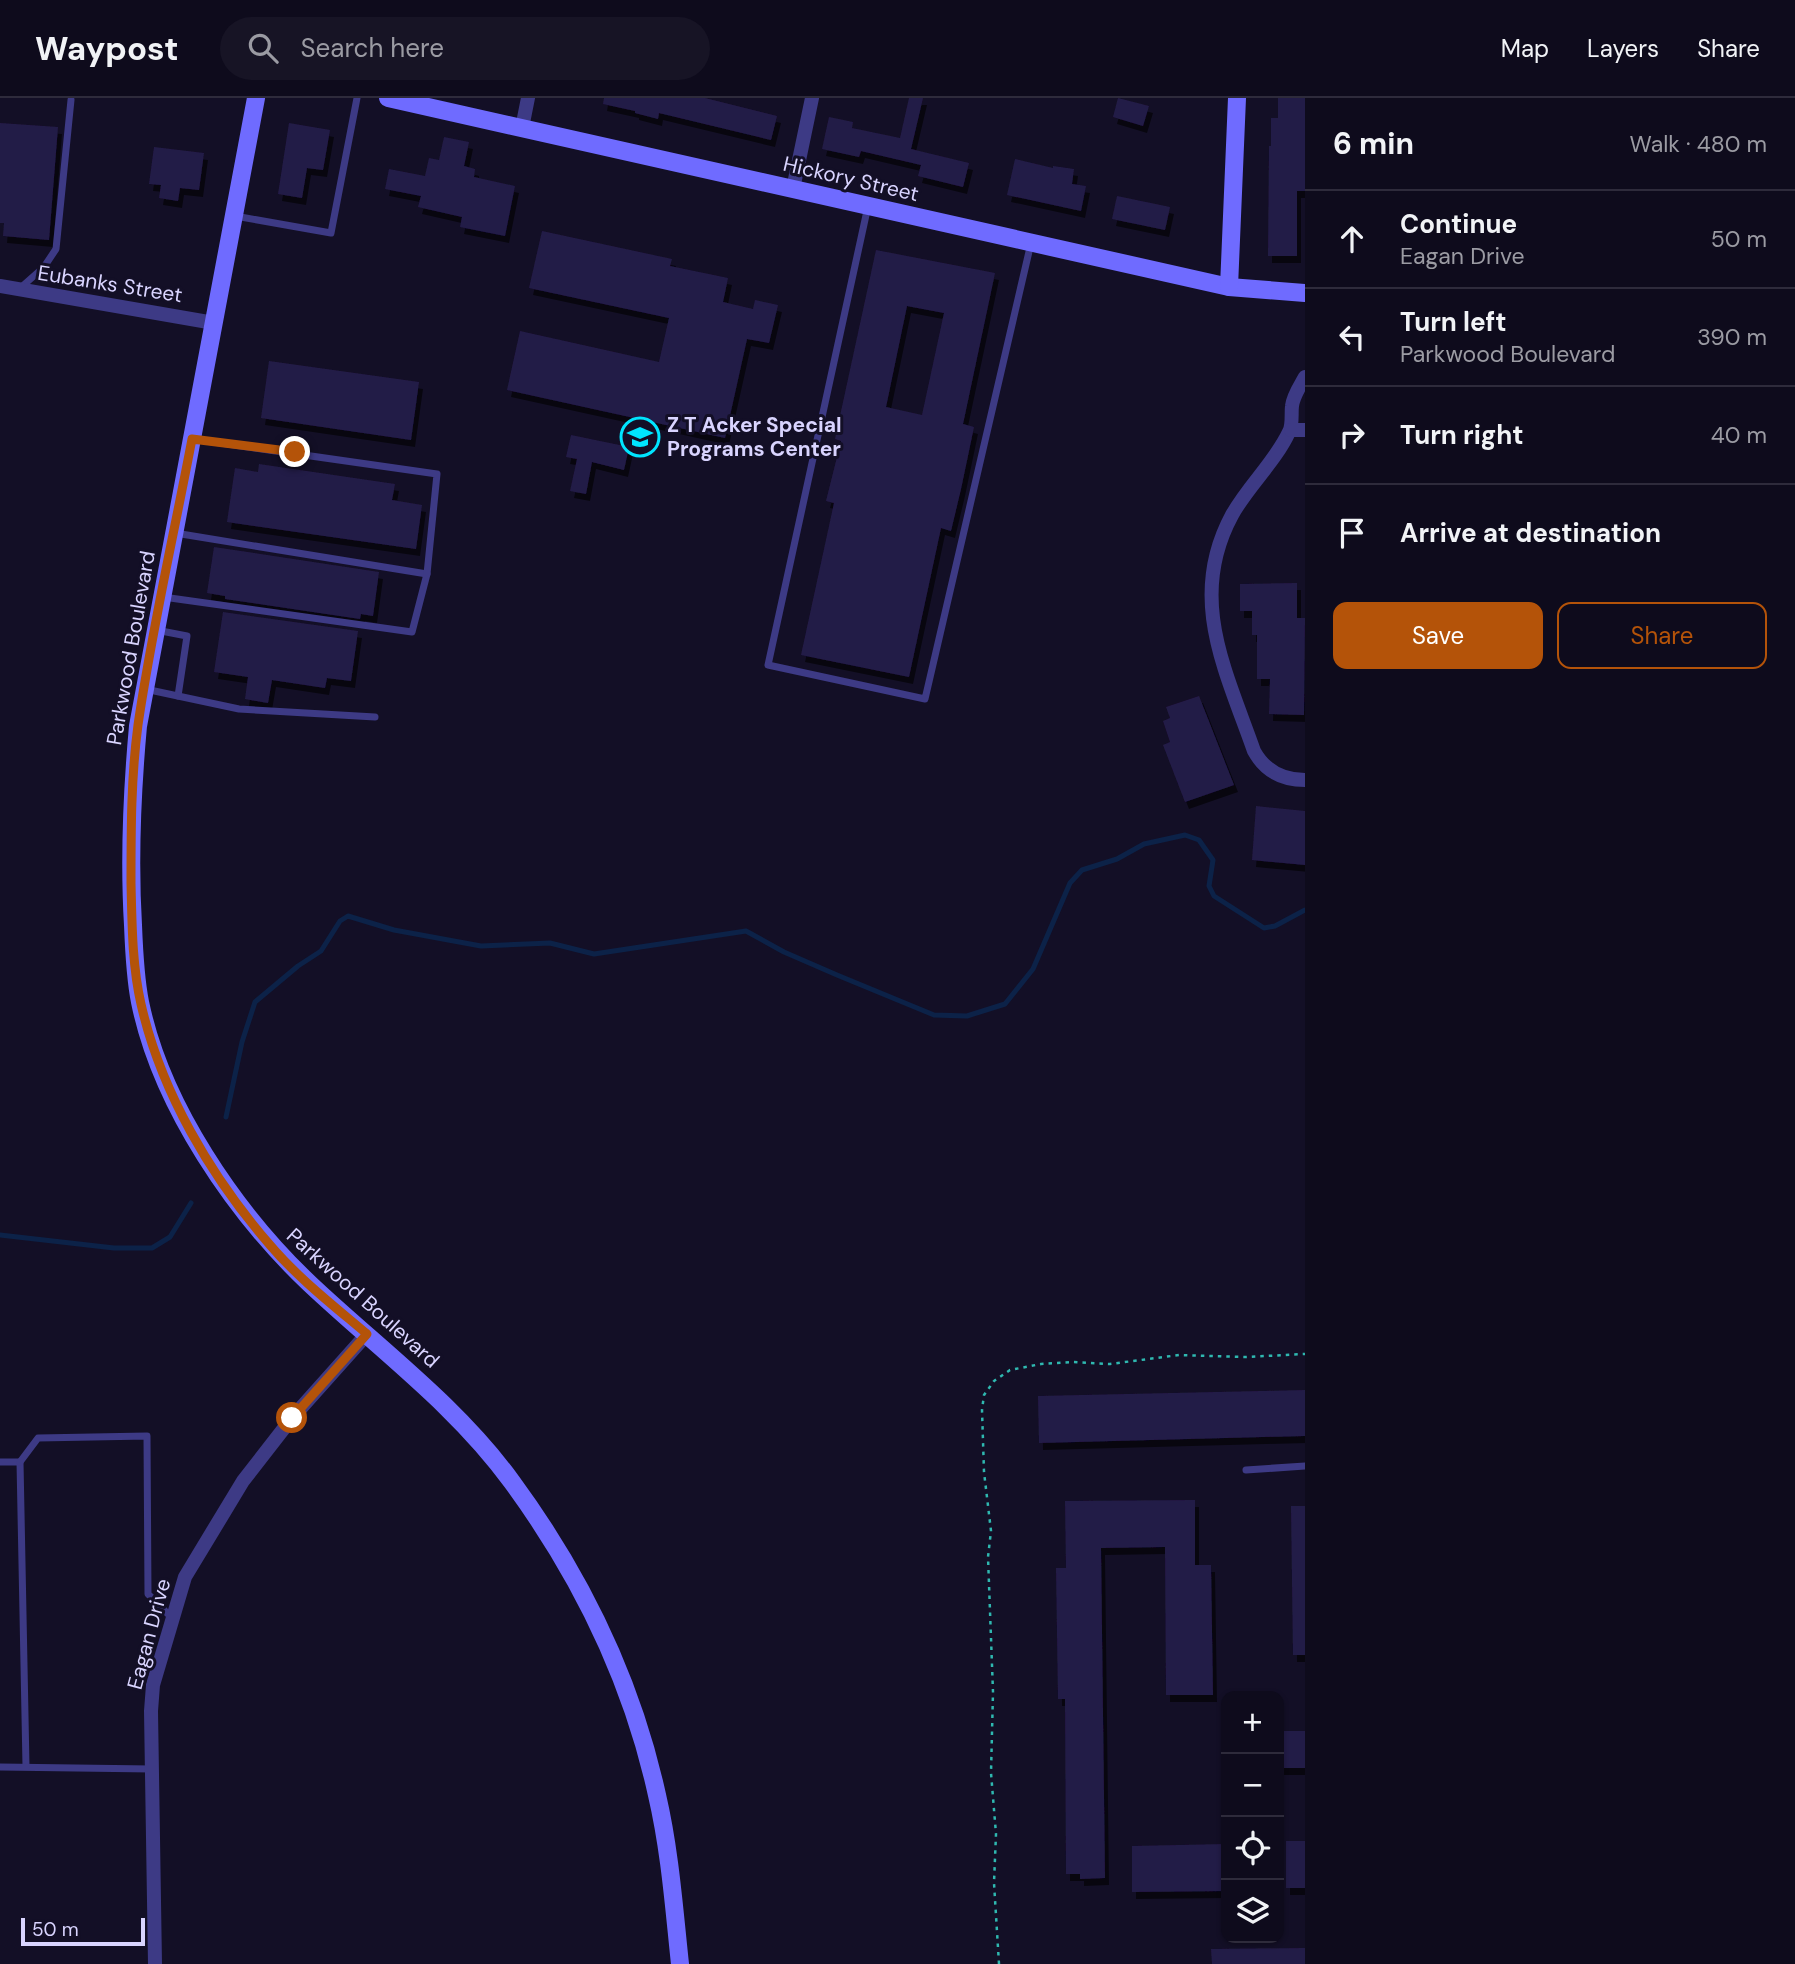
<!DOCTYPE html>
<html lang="en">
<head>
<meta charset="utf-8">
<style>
	:root { --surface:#0e0b1c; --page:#171425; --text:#f1f3f6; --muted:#9b9ba3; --line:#2e2b3b; --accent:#b45309 }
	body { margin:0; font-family:"DM Sans",sans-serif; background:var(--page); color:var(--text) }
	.controls { position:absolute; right:21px; bottom:21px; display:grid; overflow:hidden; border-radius:14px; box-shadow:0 2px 5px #0004 }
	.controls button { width:63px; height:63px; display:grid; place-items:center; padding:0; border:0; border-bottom:2px solid var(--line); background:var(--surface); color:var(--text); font:35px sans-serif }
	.scale { position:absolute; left:21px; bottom:18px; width:124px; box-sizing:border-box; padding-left:7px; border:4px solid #d9d4ff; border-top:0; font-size:19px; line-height:24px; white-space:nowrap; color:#d9d4ff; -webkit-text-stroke:5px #130f26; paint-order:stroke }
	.stop { position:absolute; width:21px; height:21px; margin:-16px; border:5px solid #b45309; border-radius:50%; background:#fff }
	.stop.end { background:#b45309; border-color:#fff; box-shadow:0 2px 7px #0008 }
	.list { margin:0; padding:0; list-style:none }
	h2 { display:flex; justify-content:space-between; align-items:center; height:91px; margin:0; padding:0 28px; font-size:30px }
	h2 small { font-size:23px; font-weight:400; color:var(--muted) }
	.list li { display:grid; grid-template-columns:46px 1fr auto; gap:21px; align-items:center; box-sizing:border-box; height:98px; padding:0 28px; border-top:2px solid var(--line) }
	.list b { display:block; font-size:26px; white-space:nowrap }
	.list p { margin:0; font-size:23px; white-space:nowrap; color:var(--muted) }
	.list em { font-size:23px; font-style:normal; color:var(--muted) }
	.actions { display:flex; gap:14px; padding:21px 28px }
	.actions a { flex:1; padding:16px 0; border:2px solid var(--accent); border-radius:14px; text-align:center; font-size:24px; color:var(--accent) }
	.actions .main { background:var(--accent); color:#fff }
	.icon { flex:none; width:38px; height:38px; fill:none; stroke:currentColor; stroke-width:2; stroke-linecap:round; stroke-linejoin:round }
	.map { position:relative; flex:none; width:1305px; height:1866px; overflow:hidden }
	header { display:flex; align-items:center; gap:42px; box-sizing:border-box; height:98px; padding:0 35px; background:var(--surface); border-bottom:2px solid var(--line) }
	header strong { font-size:33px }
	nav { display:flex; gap:38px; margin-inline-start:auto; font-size:24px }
	.search { width:490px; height:63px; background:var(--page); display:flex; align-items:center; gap:18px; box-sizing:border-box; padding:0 24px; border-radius:38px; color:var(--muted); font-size:26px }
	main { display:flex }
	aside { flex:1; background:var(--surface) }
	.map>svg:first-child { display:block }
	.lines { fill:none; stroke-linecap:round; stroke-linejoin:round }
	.stream { stroke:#0c2248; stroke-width:5 }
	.building { fill:#241b47; fill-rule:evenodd; filter:url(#shadow) }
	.path { stroke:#2fb8b0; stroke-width:2.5; stroke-dasharray:3.5 5; stroke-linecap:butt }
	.lane { stroke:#3d3a85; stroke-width:7 }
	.street { stroke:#3d3a85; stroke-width:14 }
	.secondary { stroke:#6f6bff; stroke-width:18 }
	.route { stroke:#b45309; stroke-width:9 }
	.labels { text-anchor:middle; stroke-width:6; stroke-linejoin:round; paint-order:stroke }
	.street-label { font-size:21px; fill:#d9d4ff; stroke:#130f26 }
	.poi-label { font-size:21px; font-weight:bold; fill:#d9d4ff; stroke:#130f26; text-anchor:start }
</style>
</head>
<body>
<header>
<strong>Waypost</strong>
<div class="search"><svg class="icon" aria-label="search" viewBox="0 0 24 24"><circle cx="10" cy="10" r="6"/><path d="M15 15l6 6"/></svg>Search here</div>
<nav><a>Map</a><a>Layers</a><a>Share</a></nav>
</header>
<main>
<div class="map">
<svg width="1305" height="1866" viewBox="0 0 1305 1866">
	<defs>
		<filter id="shadow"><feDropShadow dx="4" dy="7" stdDeviation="0" flood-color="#0009"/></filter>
	</defs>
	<rect width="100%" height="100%" fill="#130f26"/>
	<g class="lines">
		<!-- stream -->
		<g class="stream">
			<polyline points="226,1019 242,944 255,904 298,868 321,853 340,823 348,818 394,832 481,848 550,845 594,856 746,833 784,854 837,877 934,917 967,918 1005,906 1033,871 1070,785 1082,772 1117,761 1144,746 1185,737 1199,742 1213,762 1209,788 1214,798 1264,830 1275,828 1305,812"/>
			<polyline points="0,1137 114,1150 152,1150 170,1139 191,1105"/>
		</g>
	</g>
	<!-- building -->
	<g class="building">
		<polygon points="604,0 705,0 777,18 771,42 659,15 658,21 635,15 635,13 603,6"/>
		<polygon points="909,0 923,0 911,51 969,65 963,89 918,78 921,67 861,53 859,59 822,51 829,19 853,24 852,30 900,40"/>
		<polygon points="1118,0 1149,8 1143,28 1113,19"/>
		<polygon points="1278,0 1305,0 1305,93 1297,93 1297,158 1268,158 1269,48 1271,48 1271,20 1278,20"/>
		<polygon points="0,25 58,29 49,142 3,138 4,125 0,125"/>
		<polygon points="289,25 330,32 323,72 307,70 302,100 278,96"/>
		<polygon points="444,39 469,44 464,68 475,71 474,79 515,88 505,138 460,129 462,119 418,109 421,98 385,91 389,71 425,78 429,60 439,62"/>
		<polygon points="154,49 204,55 199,92 180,90 178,103 159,100 161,87 149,86"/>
		<polygon points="1015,61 1053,70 1053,68 1074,71 1072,86 1086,88 1081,113 1007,97"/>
		<polygon points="1117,98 1170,109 1165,132 1112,121"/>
		<polygon points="542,133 672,161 670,168 728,180 723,204 753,211 755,202 778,207 769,245 747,241 725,340 507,292 520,233 659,264 669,220 529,190"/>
		<path d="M876,152L995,175L963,326L974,329L961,391L951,433L941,430L909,579L801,557L834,405L826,403L841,343L835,341ZM907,208L944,215L922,317L886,309Z"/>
		<polygon points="269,263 419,284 411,342 261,320"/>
		<polygon points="571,337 629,349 624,372 592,364 586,396 570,393 577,361 566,359"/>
		<polygon points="259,366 395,386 392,402 422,407 416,451 227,424 235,370 258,374"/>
		<polygon points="214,449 379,474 373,518 361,516 360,521 225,501 225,498 207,495"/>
		<polygon points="1297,485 1297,520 1305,520 1304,617 1269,616 1270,581 1257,581 1257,537 1252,537 1252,513 1240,513 1240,486"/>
		<polygon points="223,514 358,533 351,583 327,580 325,590 272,582 268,605 245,601 248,579 214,574"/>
		<polygon points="1199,598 1234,687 1185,704 1163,647 1170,644 1163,623 1170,620 1166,609"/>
		<polygon points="1256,708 1305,713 1305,767 1252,762"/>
		<polygon points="1305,1292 1305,1338 1039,1345 1038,1298"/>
		<polygon points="1195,1402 1195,1467 1211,1467 1213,1597 1166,1597 1165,1449 1101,1450 1105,1780 1080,1781 1080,1776 1066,1776 1065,1601 1058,1601 1056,1470 1066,1470 1065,1403"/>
		<polygon points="1291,1408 1305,1408 1305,1557 1293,1557"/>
		<rect x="1280" y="1633" width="25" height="37"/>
		<rect x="1286" y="1743" width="19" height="47"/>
		<polygon points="1226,1746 1226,1793 1132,1794 1132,1748"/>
		<polygon points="1305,1850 1305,1866 1212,1866 1211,1851"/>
	</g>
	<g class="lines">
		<!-- path -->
		<polyline class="path" points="999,1866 994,1785 996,1736 991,1675 993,1594 988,1459 991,1433 984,1374 982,1312 984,1297 994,1283 1010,1272 1041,1266 1072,1264 1110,1266 1179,1257 1246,1259 1305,1256"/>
		<!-- lane -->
		<g class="lane">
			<polyline points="868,108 768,567 925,601 1031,145"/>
			<polyline points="235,118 331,135 357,0"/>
			<polyline points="18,192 44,169 56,151 71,2"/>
			<polyline points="175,435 427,476"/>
			<polyline points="163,499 412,534 427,476 437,376 192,341"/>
			<polyline points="156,532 187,538 178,598"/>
			<polyline points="145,591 239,611 375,619"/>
			<polyline points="0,1364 20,1364 26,1668"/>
			<polyline points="20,1364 38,1340 147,1338 148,1496 172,1520"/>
			<polyline points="1246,1372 1305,1368"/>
			<polyline points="0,1669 152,1671"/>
		</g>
		<!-- street -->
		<g class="street">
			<polyline points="522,30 528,0"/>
			<polyline points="793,91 812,0"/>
			<polyline points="0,188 214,225"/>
			<path d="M1305,279C1300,288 1293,298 1292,308C1291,316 1293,327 1289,334C1275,364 1248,388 1232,417C1187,500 1226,573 1254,653C1265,673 1282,682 1305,682"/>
			<polyline points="1291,332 1305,332"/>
			<polyline points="155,1866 151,1613 153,1587 185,1479 243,1383 292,1320 367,1236"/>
		</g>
		<!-- secondary -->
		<g class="secondary">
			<path d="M256,0L138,628C132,694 129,760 133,827C134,853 135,879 140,904C161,1007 235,1115 310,1186C379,1251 456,1307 512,1384C581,1478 632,1583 657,1697C670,1753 674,1810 680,1866"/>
			<polyline points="388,0 1229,189 1305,195"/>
			<polyline points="1229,189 1237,0"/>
		</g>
	</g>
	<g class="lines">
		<!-- route -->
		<path class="route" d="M292,1320L367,1236C334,1208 298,1180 270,1147C211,1079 161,994 141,906C132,867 132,825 131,785C131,732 131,679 138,627C152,531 174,436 192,341L295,354"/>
	</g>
	<!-- icons -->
	<defs>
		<symbol id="school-ring" viewBox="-11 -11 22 22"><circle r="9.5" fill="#130f26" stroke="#00e5ff" stroke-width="1.5"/><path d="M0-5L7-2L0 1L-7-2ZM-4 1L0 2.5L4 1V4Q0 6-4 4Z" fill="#00e5ff"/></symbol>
	</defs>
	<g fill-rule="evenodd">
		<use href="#school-ring" x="618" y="317" width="44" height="44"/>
	</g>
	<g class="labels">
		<!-- street labels -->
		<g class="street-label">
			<text transform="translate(851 81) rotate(13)" y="7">Hickory Street</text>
			<text transform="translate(110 186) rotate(9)" y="7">Eubanks Street</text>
			<text transform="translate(131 550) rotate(-80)" y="7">Parkwood Boulevard</text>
			<text transform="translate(363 1200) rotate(42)" y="7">Parkwood Boulevard</text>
			<text transform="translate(149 1536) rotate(-75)" y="7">Eagan Drive</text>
		</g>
		<!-- poi labels -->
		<g class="poi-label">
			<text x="667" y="334">Z T Acker Special<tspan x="667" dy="24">Programs Center</tspan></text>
		</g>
	</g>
</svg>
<div class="controls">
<button>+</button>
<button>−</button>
<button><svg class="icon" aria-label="locate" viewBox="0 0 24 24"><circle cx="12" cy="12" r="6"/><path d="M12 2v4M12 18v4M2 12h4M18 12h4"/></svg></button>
<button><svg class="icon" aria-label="layers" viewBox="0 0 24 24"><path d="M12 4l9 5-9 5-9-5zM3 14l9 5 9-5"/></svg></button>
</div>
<div class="scale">50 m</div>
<div class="stop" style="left:292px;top:1320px"></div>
<div class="stop end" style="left:295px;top:354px"></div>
</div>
<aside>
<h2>6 min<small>Walk · 480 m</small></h2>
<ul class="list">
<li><svg class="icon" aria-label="ahead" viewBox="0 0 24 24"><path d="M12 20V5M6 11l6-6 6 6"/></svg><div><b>Continue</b><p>Eagan Drive</p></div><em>50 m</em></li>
<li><svg class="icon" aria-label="left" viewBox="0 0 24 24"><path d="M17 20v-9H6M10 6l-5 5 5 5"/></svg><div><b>Turn left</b><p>Parkwood Boulevard</p></div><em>390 m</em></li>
<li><svg class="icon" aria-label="right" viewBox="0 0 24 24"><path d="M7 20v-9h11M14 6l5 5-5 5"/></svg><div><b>Turn right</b></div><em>40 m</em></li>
<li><svg class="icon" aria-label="arrive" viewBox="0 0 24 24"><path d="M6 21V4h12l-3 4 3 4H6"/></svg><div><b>Arrive at destination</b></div></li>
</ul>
<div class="actions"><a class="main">Save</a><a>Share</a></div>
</aside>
</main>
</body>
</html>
